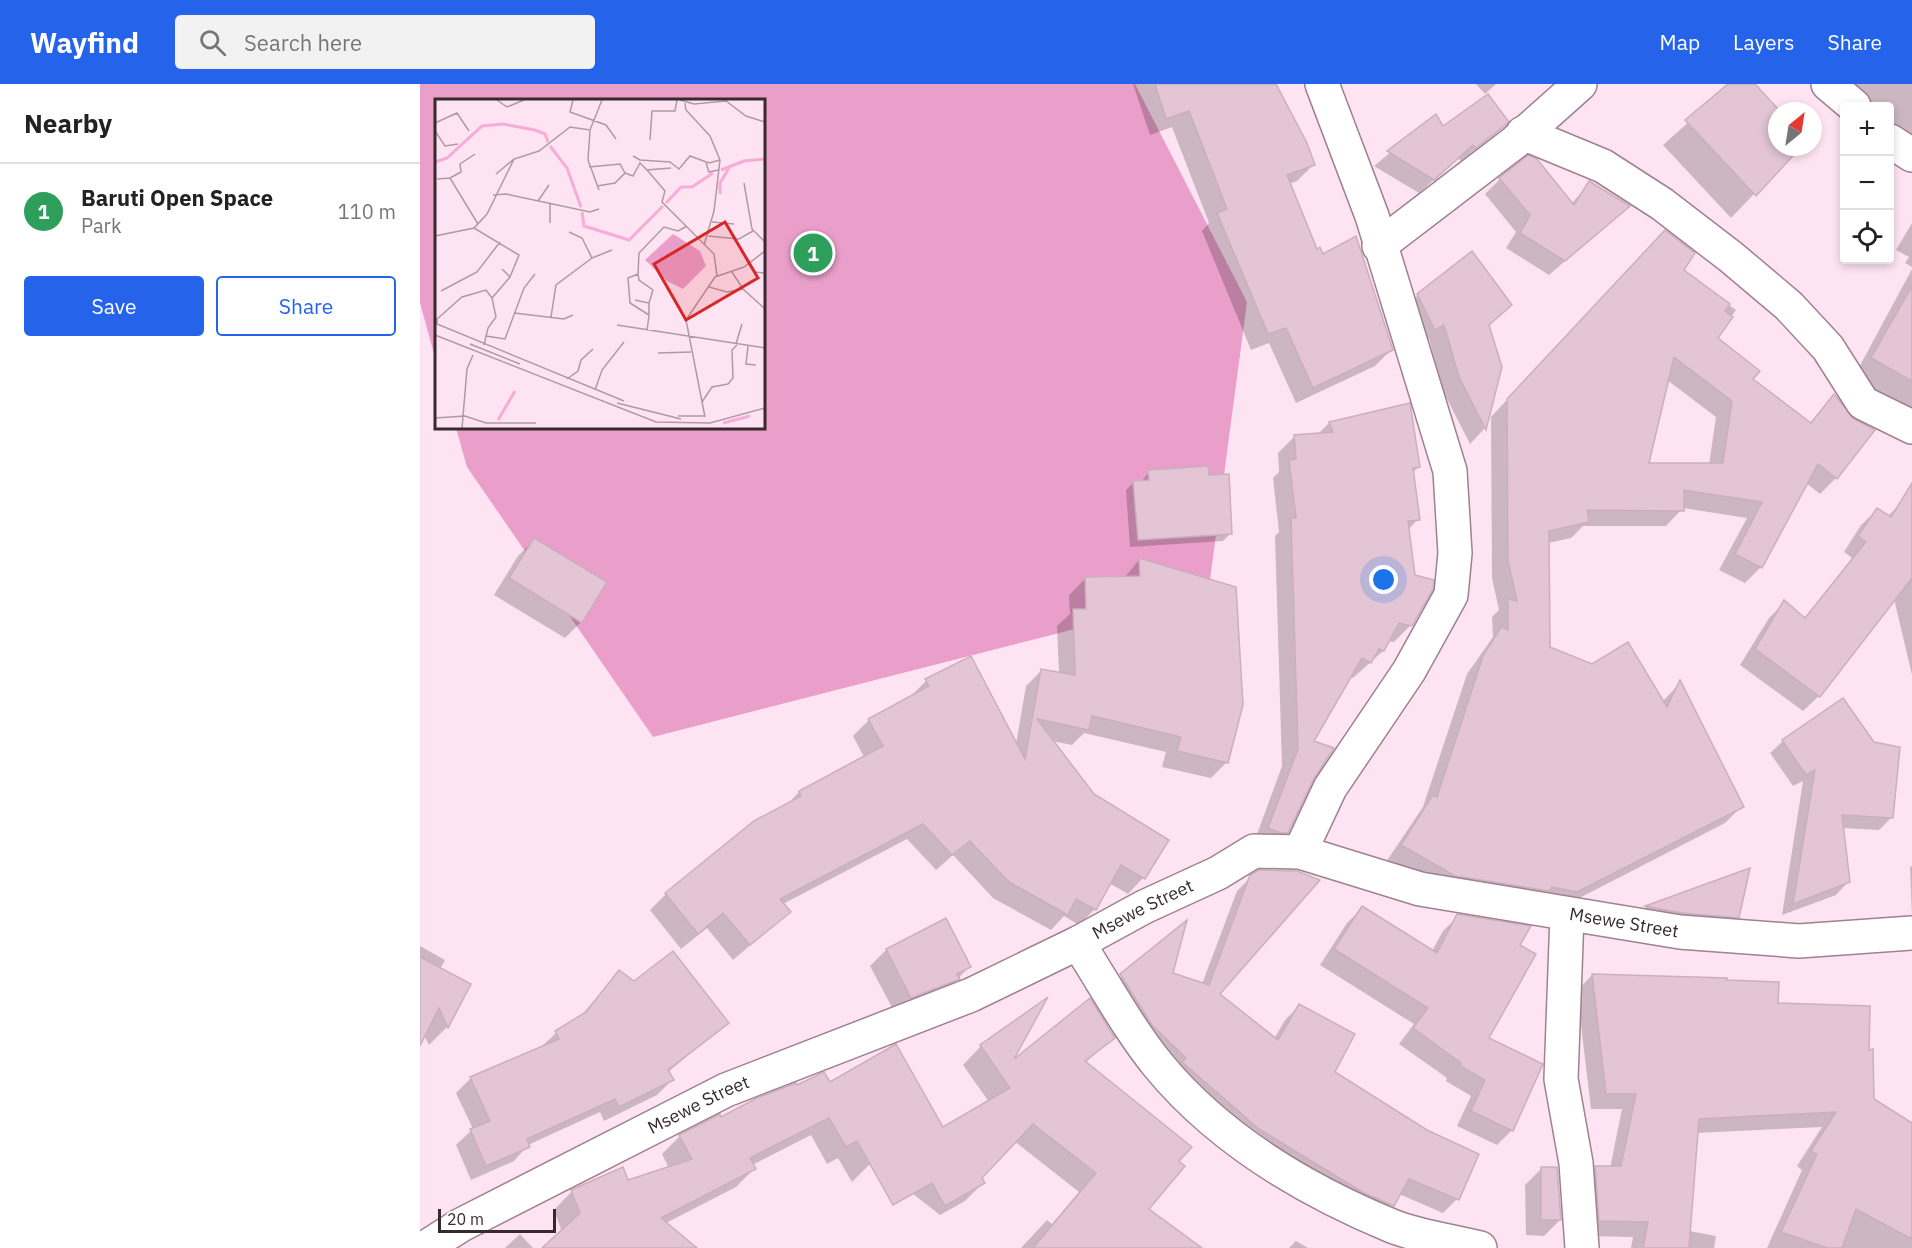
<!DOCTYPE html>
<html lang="en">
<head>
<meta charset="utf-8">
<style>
	:root { --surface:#fff; --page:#f2f2f2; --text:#222; --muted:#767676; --line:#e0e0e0; --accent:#2563eb }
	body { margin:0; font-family:"IBM Plex Sans",sans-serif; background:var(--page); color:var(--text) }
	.controls { position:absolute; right:18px; top:18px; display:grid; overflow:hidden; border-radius:6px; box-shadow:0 3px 9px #0003 }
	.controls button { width:54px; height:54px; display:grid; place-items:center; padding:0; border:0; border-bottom:2px solid var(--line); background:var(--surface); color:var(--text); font:30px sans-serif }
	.compass { position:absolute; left:1348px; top:18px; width:54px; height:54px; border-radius:50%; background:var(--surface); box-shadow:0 3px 9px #0003; rotate:30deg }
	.scale { position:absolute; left:18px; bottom:15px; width:118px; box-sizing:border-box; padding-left:6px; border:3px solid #362a30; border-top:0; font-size:16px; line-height:21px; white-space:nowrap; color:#362a30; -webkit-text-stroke:4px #fff; paint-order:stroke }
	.you { position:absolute; left:964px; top:496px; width:21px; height:21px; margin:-15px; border:4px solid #fff; border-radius:50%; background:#1a73e8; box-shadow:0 0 0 9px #1a73e833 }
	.badge { display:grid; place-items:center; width:39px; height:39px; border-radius:50%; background:var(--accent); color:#fff; font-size:20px; font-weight:700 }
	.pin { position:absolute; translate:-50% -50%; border:3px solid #fff; box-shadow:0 2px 6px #0006 }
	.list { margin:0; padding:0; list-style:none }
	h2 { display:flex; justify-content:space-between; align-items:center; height:78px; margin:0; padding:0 24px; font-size:26px }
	h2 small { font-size:20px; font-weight:400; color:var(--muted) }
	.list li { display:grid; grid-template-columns:39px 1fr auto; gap:18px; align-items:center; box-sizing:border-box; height:96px; padding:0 24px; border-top:2px solid var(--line) }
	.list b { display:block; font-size:22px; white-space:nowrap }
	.list p { margin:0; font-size:20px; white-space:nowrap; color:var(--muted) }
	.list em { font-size:20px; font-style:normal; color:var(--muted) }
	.actions { display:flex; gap:12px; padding:18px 24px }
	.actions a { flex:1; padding:14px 0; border:2px solid var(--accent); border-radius:6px; text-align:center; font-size:21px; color:var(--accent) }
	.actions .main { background:var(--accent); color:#fff }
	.icon { flex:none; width:33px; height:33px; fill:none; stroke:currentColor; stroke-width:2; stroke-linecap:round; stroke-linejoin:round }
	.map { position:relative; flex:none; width:1492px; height:1164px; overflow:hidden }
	header { display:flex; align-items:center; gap:36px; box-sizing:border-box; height:84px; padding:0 30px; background:var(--accent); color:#fff }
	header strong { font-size:28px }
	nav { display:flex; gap:33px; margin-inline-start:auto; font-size:21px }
	.search { width:420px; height:54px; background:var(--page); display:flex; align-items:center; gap:15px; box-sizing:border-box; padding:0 21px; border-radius:6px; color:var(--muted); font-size:22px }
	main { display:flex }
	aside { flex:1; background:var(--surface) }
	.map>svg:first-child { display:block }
	.forest { fill:#ea9fcb }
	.shadow { fill:#0003; fill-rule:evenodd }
	.building { fill:#e4c5d6; stroke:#ccaebe; stroke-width:1.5; fill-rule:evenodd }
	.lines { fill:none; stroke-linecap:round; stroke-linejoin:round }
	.street-casing { stroke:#9e8192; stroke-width:36 }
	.street { stroke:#fff; stroke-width:33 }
	.labels { text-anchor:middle; stroke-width:4.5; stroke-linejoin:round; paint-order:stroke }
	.street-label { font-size:18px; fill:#362a30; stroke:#fff }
	.inset-river { fill:none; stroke:#f7acd8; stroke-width:3 }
	.inset-road { fill:none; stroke:#ae9aa4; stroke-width:1.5 }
	.view { fill:#d62828; fill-opacity:0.15; stroke:#d62828; stroke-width:3 }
	.inset-edge { fill:none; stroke:#362a30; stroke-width:3 }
</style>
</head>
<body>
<header>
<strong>Wayfind</strong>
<div class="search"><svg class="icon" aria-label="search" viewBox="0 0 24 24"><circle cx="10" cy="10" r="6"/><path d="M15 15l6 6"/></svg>Search here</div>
<nav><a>Map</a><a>Layers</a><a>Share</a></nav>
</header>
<main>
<aside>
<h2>Nearby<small></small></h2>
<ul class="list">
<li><span class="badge" style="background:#2e9e5b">1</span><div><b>Baruti Open Space</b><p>Park</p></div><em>110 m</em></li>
</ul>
<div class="actions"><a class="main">Save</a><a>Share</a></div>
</aside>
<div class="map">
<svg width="1492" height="1164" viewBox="0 0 1492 1164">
	<rect width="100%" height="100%" fill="#fee4f2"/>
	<!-- forest -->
	<polygon class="forest" points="0,0 715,0 827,218 788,511 233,653 47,383 36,344 344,344 344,16 16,16 16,277 0,219"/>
	<!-- shadow -->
	<g class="shadow">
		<polygon points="713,0 855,0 894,80 877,97 869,100 896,167 972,265 955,282 876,319 849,259 831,266 782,147 789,139 752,43 730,51"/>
		<polygon points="1056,0 1076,0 1065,10"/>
		<polygon points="1311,0 1332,0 1357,27 1357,63 1379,63 1311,134 1243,61"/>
		<polygon points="1404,0 1492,0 1492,61 1470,48 1470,22 1430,22"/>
		<polygon points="1015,32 1023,44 1087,38 1072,52 1041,77 1038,74 999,109 954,82"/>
		<polygon points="1080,95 1151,120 1170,99 1208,122 1129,191 1086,164 1096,148 1065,110"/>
		<polygon points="1492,139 1492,183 1485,179 1489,173 1476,166"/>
		<path d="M1228,164L1316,226L1296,254L1331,295L1389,340L1414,312L1416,394L1400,410L1386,399L1341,483L1325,499L1299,486L1327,434L1263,424L1246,442H1163L1151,454L1128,459L1129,564L1242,618L1260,599L1322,722L1305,739L1140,824L1112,823L966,778L1003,723L1047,590L1073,553L1072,533L1079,526L1072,494L1071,333ZM1247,296L1296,333L1289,381L1227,380Z"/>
		<polygon points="1492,185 1492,351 1429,302"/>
		<polygon points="998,211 1090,221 1068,242 1081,283 1064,345 1050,360 1024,309 1009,255 1000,260 983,226"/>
		<polygon points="988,321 999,383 992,389 998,435 988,446 991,541 974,558 968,557 963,567 933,594 930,592 892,657 892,695 867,748 850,765 833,761 862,682 855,452 859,448 853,394 859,388 858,369 875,352 898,350 909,339"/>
		<polygon points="729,388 788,393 811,449 803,457 710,463 706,406 714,398 721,398"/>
		<polygon points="1480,420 1492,428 1492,591 1474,515 1399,612 1383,627 1320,581 1349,534 1364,519 1384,535 1432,474 1424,468 1441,441 1457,426 1468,432"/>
		<polygon points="114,456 161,538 145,554 74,511 98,472"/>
		<polygon points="719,476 807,678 791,694 742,683 746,668 664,649 652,661 632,657 673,711 747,756 723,794 708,810 689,799 675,825 659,841 644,832 631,846 573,814 533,771 516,786 487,755 363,820 369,828 313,876 287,844 261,865 230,826 246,810 366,722 379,708 444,673 433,652 449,636 490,613 506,597 596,660 606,602 622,586 639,589 637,542 650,530 649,511 665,495 704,494"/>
		<polygon points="1363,657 1471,734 1459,746 1422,744 1428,798 1416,811 1362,831 1383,697 1373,702 1350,669"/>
		<polygon points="1492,782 1492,833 1490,783"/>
		<polygon points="1328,786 1318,833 1294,857 1203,846 1226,823"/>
		<polygon points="877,788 898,796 798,910 854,955 865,936 879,922 913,988 1007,1048 1057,1071 1037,1115 1023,1129 979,1110 958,1135 825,1058 687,905 765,840 751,890 782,900 817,807 832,792"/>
		<polygon points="942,824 1012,867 1023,847 1038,832 1098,862 1067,955 1092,1046 1077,1061 1037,1042 1051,1012 1026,997 1027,994 979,960 994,940 900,881 927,839"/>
		<polygon points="526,836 549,883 522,911 475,929 450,882 466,866"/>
		<polygon points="0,862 25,876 20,885 49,900 27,943 9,961 4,951 0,959"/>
		<polygon points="199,888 214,899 307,939 248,988 252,996 237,1011 184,1037 180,1028 108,1061 94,1077 51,1096 36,1061 53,1045 36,1009 51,994 121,963 136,949 160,933"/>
		<polygon points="1172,891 1305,895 1305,897 1356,920 1448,968 1453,1016 1464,1068 1492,1083 1492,1164 1347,1164 1382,1086 1377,1082 1402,1043 1276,1049 1269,1147 1296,1152 1294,1164 1211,1164 1213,1153 1164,1152 1160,1099 1176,1084 1190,1084 1202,1025 1171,1025 1157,907"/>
		<polygon points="693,954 665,979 757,1078 727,1125 748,1164 601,1164 627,1136 632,1140 659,1108 594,1057 560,1094 563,1099 545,1117 520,1131 452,1078 432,1098 418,1074 407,1080 391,1051 332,1081 334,1085 316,1103 246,1139 275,1164 124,1164 142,1148 134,1126 152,1107 208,1098 249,1084 242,1070 260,1052 377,1003 409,1000 522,1045 569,1018 543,981 561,962 589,981"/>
		<polygon points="1121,1085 1140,1136 1124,1152 1106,1151 1105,1101"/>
		<polygon points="100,1150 113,1164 85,1164"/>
		<polygon points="876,1157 888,1164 869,1164"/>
	</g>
	<!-- building -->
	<g class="building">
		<polygon points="735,0 856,0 887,59 895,81 867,91 897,165 900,163 903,170 936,152 973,266 893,304 866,244 848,250 797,129 807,125 769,27 746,35"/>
		<polygon points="1308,0 1335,0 1360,27 1357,27 1357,63 1381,63 1336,112 1265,36"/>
		<polygon points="1068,10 1089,38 1056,64 1053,61 1014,96 967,67 1016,30 1023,42"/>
		<polygon points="1108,71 1117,75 1154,121 1169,97 1210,122 1145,177 1100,149 1110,131 1079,94"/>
		<path d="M1245,146L1275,169L1264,186L1310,220L1305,227L1313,233L1298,254L1340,287L1333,295L1391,339L1414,310L1434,335L1455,346L1417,395L1398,380L1342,484L1315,470L1342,418L1264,406V427L1167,426L1169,438L1129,447L1130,563L1172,580L1208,558L1247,623L1260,596L1324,723L1157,808L1132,803L1129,807L1035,792L981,761L1012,712L1017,713L1063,572L1081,543L1088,546V515L1097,517L1088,477L1087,315ZM1254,273L1312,317L1303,379H1229Z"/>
		<polygon points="1052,167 1092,221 1069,241 1082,283 1066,346 1039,293 1024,241 1015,246 997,210"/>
		<polygon points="1492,202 1492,297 1451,274"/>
		<polygon points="990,319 1000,383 993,384 1000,436 988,437 995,491 1014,496 1013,505 992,542 979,539 964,567 959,565 951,579 942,574 894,657 914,664 893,696 868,749 861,749 848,744 878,665 871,434 876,434 869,376 876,375 874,351 913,348 909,338"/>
		<polygon points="788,382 789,391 809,390 812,450 718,456 713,397 729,396 728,386"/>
		<polygon points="1492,399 1492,494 1400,613 1335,565 1364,516 1385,534 1446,458 1438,452 1457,424 1471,433"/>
		<polygon points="114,454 187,498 162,539 89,494"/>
		<polygon points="719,474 816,503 823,621 808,679 757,667 761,653 672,632 669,646 617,635 674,710 749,756 725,795 701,781 676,826 656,815 648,831 589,798 550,757 532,771 503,740 360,815 371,828 330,861 303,829 278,850 245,809 334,737 381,712 379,707 463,662 448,635 509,602 505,595 551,572 605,675 621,585 655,591 653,525 666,525 665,493 720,492"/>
		<polygon points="1423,614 1454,658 1480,663 1473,734 1422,731 1430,798 1373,820 1395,686 1386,691 1362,656"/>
		<polygon points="1330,784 1319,834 1262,829 1225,822"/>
		<polygon points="839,786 877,787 900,796 800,910 858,956 879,920 935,950 915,988 1007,1046 1059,1070 1039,1116 989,1095 974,1122 944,1109 839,1045 762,978 766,974 732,941 700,890 767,836 753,889 789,901 830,791"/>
		<polygon points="942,822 1017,869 1037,830 1111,842 1100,861 1116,870 1069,954 1123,980 1093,1047 1051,1027 1065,996 1040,982 1041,979 993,944 1008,924 914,865"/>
		<polygon points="526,834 551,883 537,890 540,895 491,914 466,865"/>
		<polygon points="253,867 309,939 248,986 254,996 199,1023 195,1015 107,1055 110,1063 66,1082 50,1045 70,1037 50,993 139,955 135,947 166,928 199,886 214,897"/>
		<polygon points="0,873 51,900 28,944 19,924 0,962"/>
		<polygon points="1172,890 1307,894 1307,896 1359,898 1358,919 1450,922 1449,966 1453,965 1454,1015 1492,1039 1492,1155 1436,1125 1422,1164 1407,1164 1361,1148 1397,1070 1391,1067 1416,1028 1279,1035 1269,1164 1223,1164 1228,1138 1179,1137 1175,1082 1201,1082 1216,1010 1186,1010"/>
		<polygon points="628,913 594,975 670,914 695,954 665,977 772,1063 759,1077 765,1082 729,1125 782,1164 613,1164 676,1089 613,1040 562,1094 565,1099 525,1122 512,1099 473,1121 437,1057 426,1063 409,1034 330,1074 336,1085 241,1134 277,1164 122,1164 160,1129 151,1106 203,1083 208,1096 272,1075 259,1051 300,1030 301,1033 337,1014 376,999 377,1001 404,988 410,998 476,960 523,1043 590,1004 560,961"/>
		<polygon points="1121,1083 1137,1083 1141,1136 1121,1136"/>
	</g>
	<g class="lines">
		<defs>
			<g id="street">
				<polyline points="1408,0 1434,22"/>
				<polyline points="1103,49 1183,82 1242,120 1311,173 1369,222 1408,264 1443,319 1492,343"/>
				<polyline points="1470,57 1492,71"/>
				<polyline points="959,162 1095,58 1160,0"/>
				<polyline points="880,768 910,704 989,587 1031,511 1035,469 1030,387 952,132 902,0"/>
				<polyline points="1147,831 1141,995 1156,1079 1162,1164"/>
				<path d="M658,859C684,899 708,944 738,981C798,1054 885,1106 972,1142C999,1153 1032,1157 1060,1164"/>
				<path id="s1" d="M5,1164L41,1141L306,1006L551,911L658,859L724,823L798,789L834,767L880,768L1000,805L1260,848L1379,857L1492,849"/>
			</g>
		</defs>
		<!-- street casing -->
		<use href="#street" class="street-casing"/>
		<!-- street -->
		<use href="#street" class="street"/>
	</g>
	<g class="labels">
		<!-- street labels -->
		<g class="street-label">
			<text dy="6" stroke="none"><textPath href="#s1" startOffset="795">Msewe Street</textPath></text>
			<text dy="6" stroke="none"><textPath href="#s1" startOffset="1299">Msewe Street</textPath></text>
			<text dy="6" stroke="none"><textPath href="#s1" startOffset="309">Msewe Street</textPath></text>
		</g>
	</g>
	<!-- overview -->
	<g transform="translate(15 15)">
		<rect width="330" height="330" fill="#fee4f2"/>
		<path d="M238,135L265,152L271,167L248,190L232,182L210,161Z" fill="#ea9fcb"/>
		<path class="inset-river" d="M115,47L132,69L146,108M0,63L12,59L47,27L68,25L100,31L110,35L113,43M286,71L309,62L330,60M285,95V84L294,69M231,104L246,88H257L278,74M147,113L149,127L194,141L228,107M63,321L80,292M288,324L315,317"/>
		<path class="inset-road" d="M62,1L72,8L89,1M138,1L135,13L171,26L181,40M245,1L259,5L291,2L311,17L330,23M250,4L251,11L275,37L285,61L279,112L269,146M0,24L22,14L34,32M155,31L153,61L164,91M0,32L10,47L23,45M215,41L217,12H240L242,1M198,57L205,61L235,63L244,70L255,57L274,64L285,61M271,64L274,73L283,71M154,68L185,65L190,74L180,84L162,87M236,69L212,71L230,92L227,103L279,155L282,177M190,74L198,77L205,64L212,71M61,75L79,60M15,79L26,73L25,65L40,55M2,80L15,79L43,125M309,84L317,130L330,143M58,96L71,95L155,113L164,110M103,102L114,86M277,123L299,125M115,124V105M39,129L84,156L75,178M134,133L147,139L157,159L177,151M0,137L39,129L52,115L79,60L104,52L135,28L155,31L167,1M273,137L304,140L318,132M314,164L320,173L330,174M297,173L308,190L330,210M203,175L204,181L218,191L214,204M274,188L292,193L308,190M6,192L42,173L65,143M57,199L51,191L27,198L2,220V225L189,302M200,201L214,204V216M79,214L129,220L138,216M116,218L121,186L157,159M182,226L330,249M212,232L214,216L195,204L193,179L203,175L204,154L229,128L243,132L252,127M0,236L221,323L275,324L330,309M51,237L70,240L89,189L100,175M35,245L85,265M301,245L307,225M49,246L53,229L61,218L57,199L75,178L67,170M313,247L311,265L321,266M223,254L256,253M132,280L143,272L146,261L158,250M160,291L167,271L189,243M267,303L277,288L293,285L298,279L297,251L302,246M182,304L246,320M243,317H270M270,318L251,221L280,178L309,168L330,152M0,319L30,317L51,324H101M27,329L32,270L38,256"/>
		<path class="view" d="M290,123L323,179L251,221L219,165Z"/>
		<rect width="330" height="330" class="inset-edge"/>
	</g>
</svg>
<div class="controls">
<button>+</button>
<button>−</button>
<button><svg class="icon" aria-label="locate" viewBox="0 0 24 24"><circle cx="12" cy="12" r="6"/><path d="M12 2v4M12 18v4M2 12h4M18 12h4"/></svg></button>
</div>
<svg class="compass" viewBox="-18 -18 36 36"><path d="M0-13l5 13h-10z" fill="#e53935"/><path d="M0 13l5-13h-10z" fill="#767676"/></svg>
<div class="scale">20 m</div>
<div class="you"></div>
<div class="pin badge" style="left:393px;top:169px;background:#2e9e5b">1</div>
</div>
</main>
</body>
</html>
